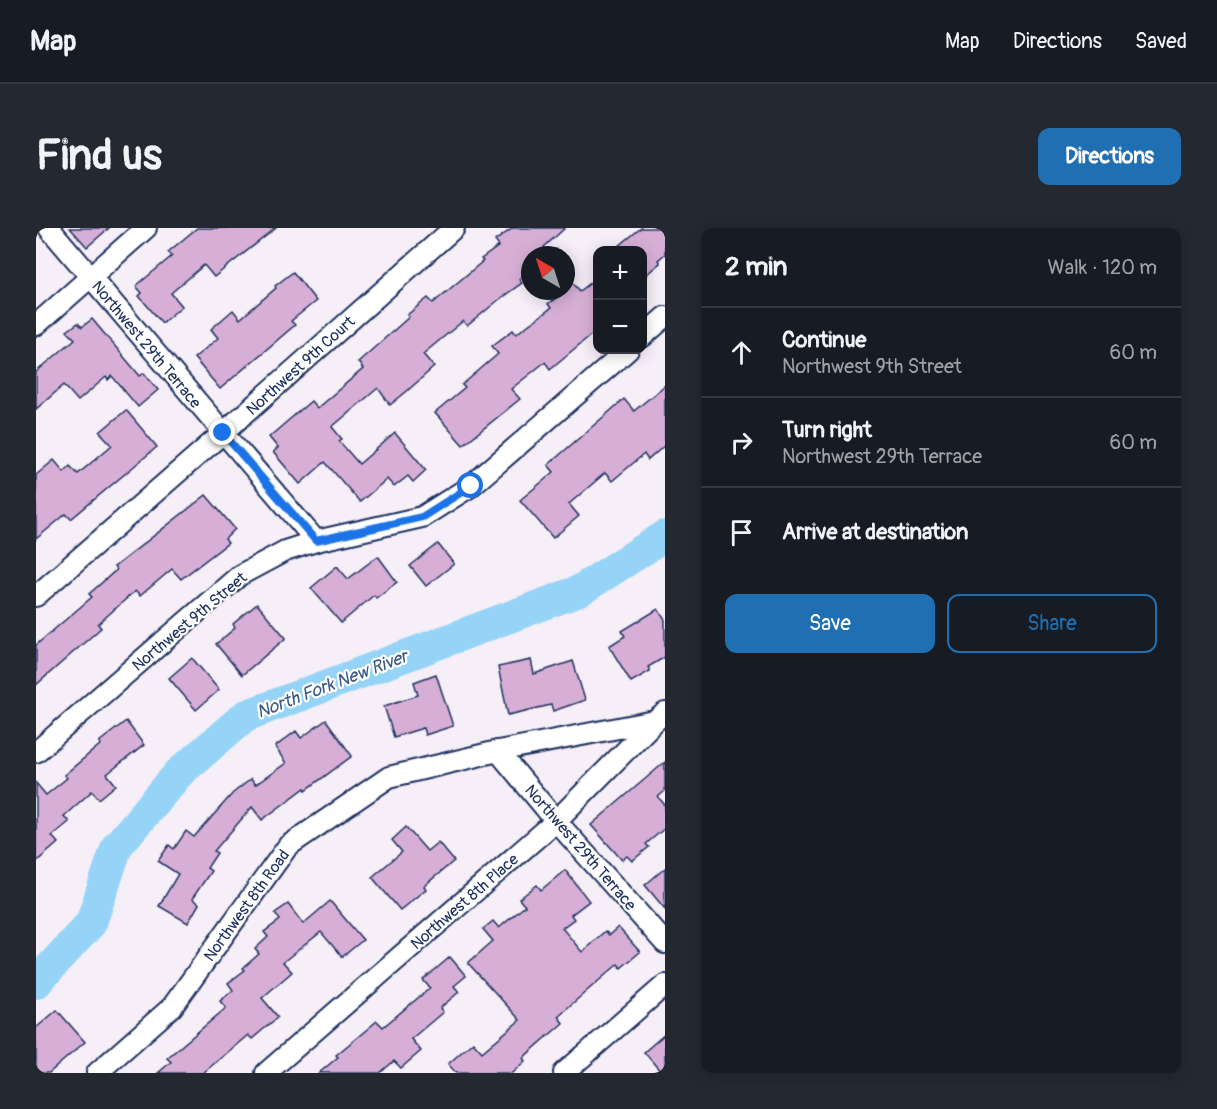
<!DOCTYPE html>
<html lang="en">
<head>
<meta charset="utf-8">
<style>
	:root { --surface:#171b24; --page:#242831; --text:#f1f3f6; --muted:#9ea1a6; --line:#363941; --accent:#1f6fb2 }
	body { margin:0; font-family:Pangolin,sans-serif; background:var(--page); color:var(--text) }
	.controls { position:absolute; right:18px; top:18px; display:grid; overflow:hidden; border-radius:12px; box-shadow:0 3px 15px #0003 }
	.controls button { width:54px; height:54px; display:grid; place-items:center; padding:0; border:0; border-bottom:2px solid var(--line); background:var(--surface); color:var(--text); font:30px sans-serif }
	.compass { position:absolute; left:485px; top:18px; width:54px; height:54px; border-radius:50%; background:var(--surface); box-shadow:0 3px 15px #0003; rotate:321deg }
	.stop { position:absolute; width:18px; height:18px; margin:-14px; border:4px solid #1a73e8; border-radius:50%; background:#fff }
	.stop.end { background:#1a73e8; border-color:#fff; box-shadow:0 2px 6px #0008 }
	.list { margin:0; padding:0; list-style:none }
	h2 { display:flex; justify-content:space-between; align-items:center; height:78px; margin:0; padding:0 24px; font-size:26px }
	h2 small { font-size:20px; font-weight:400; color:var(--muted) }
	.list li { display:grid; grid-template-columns:39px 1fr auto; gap:18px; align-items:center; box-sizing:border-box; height:90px; padding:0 24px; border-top:2px solid var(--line) }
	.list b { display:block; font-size:22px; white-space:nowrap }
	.list p { margin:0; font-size:20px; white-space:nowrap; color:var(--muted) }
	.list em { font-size:20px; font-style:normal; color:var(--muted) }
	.actions { display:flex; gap:12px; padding:18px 24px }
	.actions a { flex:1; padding:14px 0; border:2px solid var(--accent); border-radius:12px; text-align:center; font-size:21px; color:var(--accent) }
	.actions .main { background:var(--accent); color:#fff }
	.icon { flex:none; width:33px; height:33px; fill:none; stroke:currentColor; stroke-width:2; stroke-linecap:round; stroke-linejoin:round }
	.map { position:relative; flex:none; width:629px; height:845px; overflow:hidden; border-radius:12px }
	header { display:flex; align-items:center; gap:36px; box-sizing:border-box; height:84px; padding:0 30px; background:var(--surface); border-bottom:2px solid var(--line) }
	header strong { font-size:28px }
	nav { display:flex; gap:33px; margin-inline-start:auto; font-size:21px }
	.intro { display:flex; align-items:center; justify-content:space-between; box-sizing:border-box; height:144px; padding:0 36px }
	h1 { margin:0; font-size:42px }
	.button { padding:15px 27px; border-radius:12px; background:var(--accent); color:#fff; font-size:21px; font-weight:700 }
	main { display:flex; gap:36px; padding:0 36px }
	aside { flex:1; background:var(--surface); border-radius:12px; box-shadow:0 3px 15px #0003 }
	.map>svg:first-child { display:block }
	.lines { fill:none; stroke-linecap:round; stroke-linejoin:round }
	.river { stroke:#96d4f7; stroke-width:32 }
	.building { fill:#d7afd6; stroke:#1b2f5e; stroke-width:1.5 }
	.street-casing { stroke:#1b2f5e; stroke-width:24 }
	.street { stroke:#fff; stroke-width:20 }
	.route { stroke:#1a73e8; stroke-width:8 }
	.labels { text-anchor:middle; stroke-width:4.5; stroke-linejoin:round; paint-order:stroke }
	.street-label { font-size:16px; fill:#1b2f5e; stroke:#fff }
	.water-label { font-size:18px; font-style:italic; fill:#3a5884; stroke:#fff }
</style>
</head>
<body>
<header>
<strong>Map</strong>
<nav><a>Map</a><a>Directions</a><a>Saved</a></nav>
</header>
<div class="intro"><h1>Find us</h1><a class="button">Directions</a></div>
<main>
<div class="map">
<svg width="629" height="845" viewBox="0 0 629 845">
	<rect width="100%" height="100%" fill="#f7eff7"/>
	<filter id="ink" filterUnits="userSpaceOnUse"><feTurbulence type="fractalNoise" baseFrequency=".0167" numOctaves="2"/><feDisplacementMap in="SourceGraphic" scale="12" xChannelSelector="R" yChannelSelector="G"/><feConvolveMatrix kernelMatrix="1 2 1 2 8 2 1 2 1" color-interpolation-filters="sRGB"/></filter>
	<g filter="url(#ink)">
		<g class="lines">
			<!-- river -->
			<polyline class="river" points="0,755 55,695 81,618 143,545 209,488 543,363 629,308"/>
		</g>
		<!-- building -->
		<g class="building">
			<polygon points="34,0 73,0 51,19"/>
			<polygon points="161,0 240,0 178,49 168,37 135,65 146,78 126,95 103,68 106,65 100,58 136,28 132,24"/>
			<polygon points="477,0 529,0 508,19 514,27 494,27 494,43 483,51 486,55 465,70 431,98 427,93 387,126 398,139 370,164 354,177 342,160 296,199 306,211 303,213 323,236 359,205 390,242 377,254 372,248 358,259 351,251 324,274 289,234 264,256 237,224 242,220 233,209 275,173 281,180 327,141 322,134 373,89 371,87 392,70 397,75 447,33 445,31 463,18 459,13"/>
			<polygon points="605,0 629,0 629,26 622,32 624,35 606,50 606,22 578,22"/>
			<polygon points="257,44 280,73 255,93 259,97 184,161 158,130 182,110 175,101 197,82 204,91 240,60 239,58"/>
			<polygon points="561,50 561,102 514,141 509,134 475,161 484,171 427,217 399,185 429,160 426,157 462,126 456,118 477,102 480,106 515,80 512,76 530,63 537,55 544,63"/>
			<polygon points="56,91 104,148 108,145 122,162 102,179 76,148 72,152 70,149 42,173 28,157 0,181 0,144 39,111 31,103 42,95 46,99"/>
			<polygon points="629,157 629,217 612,232 608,226 576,253 569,245 533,276 543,288 517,310 484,272 518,244 512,237 588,171 598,183"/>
			<polygon points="90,182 121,219 35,291 30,286 0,311 0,247 18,232 28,244 34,238 42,246 76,217 64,204"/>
			<polygon points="170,267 199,301 189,311 192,315 145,351 136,341 104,368 99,363 62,396 65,400 0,457 0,417 56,369 53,366 80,342 78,339"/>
			<polygon points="402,316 418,336 390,358 374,338"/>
			<polygon points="342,328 361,354 340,370 338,367 305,395 275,360 301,338 312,351"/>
			<polygon points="221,376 250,410 206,447 180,416 199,400 197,396"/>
			<polygon points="622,381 629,392 629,429 612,439 614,443 595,454 573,418 589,408 586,403"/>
			<polygon points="156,430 183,462 160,482 133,450"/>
			<polygon points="495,432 498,446 537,433 549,472 517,483 515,477 472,487 462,439"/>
			<polygon points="400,446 417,498 389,507 387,500 358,509 348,478 382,467 378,454"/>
			<polygon points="290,492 316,528 270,562 269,560 226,592 216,579 178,623 181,625 171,640 175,643 156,671 163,676 152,695 123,678 142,646 122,633 133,617 138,621 150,603 158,609 197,565 215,551 219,557 250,535 239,519 260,503 265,510"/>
			<polygon points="90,493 108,517 71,546 80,557 63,571 56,563 28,588 33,594 16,608 22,615 0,634 0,555 10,567 31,550 28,547 65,516 63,514"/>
			<polygon points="629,534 629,563 622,569 629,577 629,600 610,616 613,619 596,633 591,628 586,632 555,597"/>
			<polygon points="370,599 391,623 402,614 418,633 388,658 390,661 364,682 336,649 366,624 356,612"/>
			<polygon points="629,640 629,681 609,657"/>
			<polygon points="529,642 553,673 535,687 538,691 526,700 546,724 569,703 573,707 582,699 604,724 585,740 582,736 522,788 527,795 487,830 489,833 476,845 420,845 412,836 437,814 446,824 484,792 432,735 457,713 447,701 457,693 463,700 489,678 483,671 501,657 505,662"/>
			<polygon points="294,673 327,712 306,729 285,704 247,734 256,744 226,770 242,789 216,811 212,807 167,845 122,845 135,834 131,830 190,780 184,773 197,762 192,755 209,742 207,740 223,726 219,721 232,709 228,704 244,692 239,685 252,676 267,696"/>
			<polygon points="414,729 430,748 418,758 423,764 404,780 407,784 375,811 385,823 365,840 358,833 344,845 283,845 302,829 300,827 341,793 347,799 394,760 387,752"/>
			<polygon points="21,782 49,814 13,845 0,845 0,800"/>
			<polygon points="629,806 629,845 626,845 608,824"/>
		</g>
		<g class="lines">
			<defs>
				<g id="street">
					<polyline points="13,0 280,313"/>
					<polyline points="0,97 110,0"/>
					<polyline points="606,109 629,89"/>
					<polyline points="0,368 187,205 418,0"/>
					<polyline points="462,523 520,593 629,715"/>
					<polyline points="0,524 204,347 249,323 280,313 386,289 435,258 592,122"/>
					<polyline points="61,845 136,779 252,618 353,549 462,523 619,493 629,485"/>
					<polyline points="230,845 520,593 619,493"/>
					<polyline points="528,845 629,757"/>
				</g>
			</defs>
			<!-- street casing -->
			<use href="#street" class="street-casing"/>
			<!-- street -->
			<use href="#street" class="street"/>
		</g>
	</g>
	<g class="lines" filter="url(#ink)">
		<!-- route -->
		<polyline class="route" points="187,205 280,313 386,289 435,258"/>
	</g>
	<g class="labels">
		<!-- street labels -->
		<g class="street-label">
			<text transform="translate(111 116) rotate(50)" y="6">Northwest 29th Terrace</text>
			<text transform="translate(264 137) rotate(-42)" y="6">Northwest 9th Court</text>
			<text transform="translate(153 393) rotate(-40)" y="6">Northwest 9th Street</text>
			<text transform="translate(545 619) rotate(49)" y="6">Northwest 29th Terrace</text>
			<text transform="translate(428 673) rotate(-41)" y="6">Northwest 8th Place</text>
			<text transform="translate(210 677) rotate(-54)" y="6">Northwest 8th Road</text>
		</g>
		<!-- water labels -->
		<g class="water-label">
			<text transform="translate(296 456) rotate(-21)" y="6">North Fork New River</text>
		</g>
	</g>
</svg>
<div class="controls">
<button>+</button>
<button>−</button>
</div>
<svg class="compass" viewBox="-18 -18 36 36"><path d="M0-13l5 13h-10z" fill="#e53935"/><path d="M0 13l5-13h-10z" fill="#9ea1a6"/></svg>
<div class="stop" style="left:435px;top:258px"></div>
<div class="stop end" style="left:187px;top:205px"></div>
</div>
<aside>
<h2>2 min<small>Walk · 120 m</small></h2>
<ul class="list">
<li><svg class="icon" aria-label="ahead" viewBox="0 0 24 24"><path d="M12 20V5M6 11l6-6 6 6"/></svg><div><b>Continue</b><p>Northwest 9th Street</p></div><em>60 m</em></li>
<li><svg class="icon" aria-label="right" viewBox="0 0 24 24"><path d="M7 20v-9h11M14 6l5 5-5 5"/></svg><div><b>Turn right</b><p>Northwest 29th Terrace</p></div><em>60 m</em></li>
<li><svg class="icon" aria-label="arrive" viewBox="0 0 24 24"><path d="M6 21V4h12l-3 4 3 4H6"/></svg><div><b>Arrive at destination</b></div></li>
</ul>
<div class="actions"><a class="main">Save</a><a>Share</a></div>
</aside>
</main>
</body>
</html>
